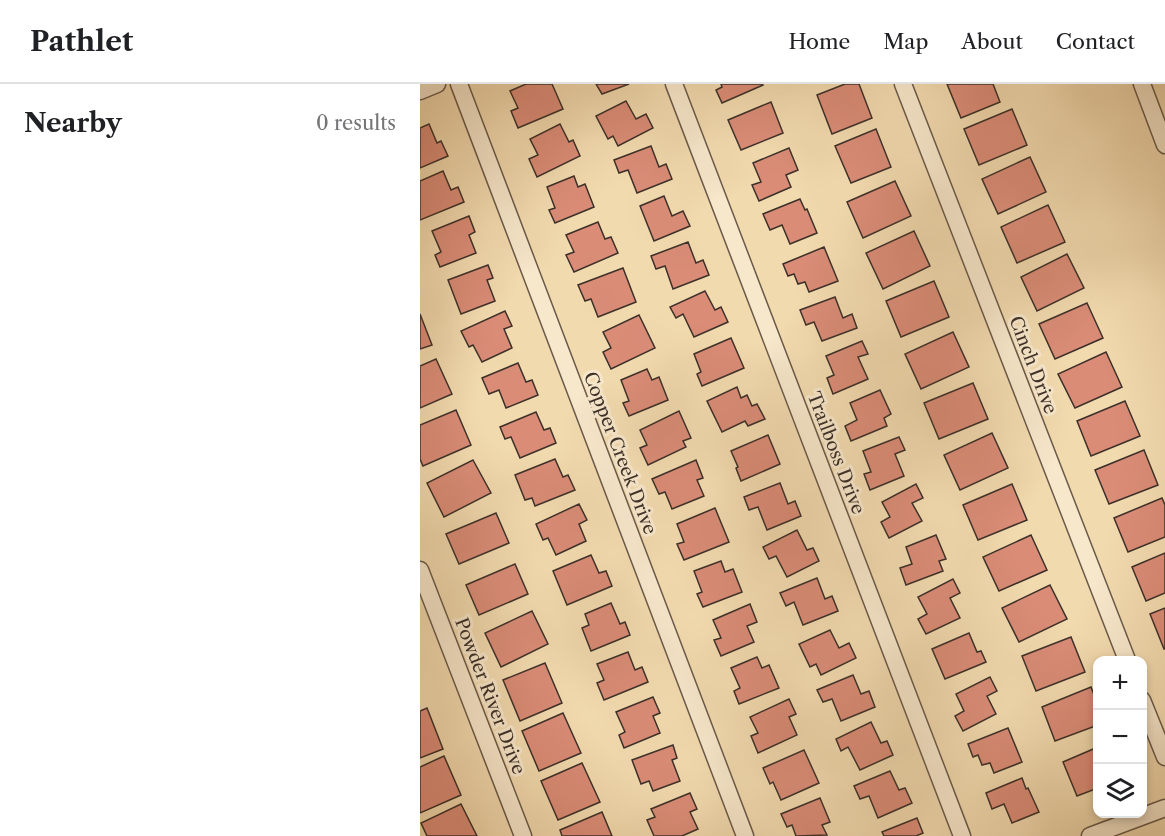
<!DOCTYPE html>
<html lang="en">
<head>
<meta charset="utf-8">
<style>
	:root { --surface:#fff; --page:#f2f2f2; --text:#202124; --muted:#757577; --line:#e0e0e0 }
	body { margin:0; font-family:"Libre Caslon Text",serif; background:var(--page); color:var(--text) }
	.controls { position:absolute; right:18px; bottom:18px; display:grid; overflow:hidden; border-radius:12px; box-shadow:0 3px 9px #0003 }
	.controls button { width:54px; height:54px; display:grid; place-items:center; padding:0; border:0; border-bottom:2px solid var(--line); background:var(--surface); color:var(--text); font:30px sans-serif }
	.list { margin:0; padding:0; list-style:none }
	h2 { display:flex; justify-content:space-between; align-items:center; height:78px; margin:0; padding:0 24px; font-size:26px }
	h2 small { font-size:20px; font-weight:400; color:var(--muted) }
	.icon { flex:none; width:33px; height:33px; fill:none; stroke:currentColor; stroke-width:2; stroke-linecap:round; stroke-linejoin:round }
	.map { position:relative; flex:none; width:745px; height:752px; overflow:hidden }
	header { display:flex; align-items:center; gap:36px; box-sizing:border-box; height:84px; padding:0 30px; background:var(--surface); border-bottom:2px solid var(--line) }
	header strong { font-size:28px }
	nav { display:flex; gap:33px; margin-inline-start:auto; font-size:21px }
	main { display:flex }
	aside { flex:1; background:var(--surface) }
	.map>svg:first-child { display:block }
	.building { fill:#da8c77; stroke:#3c3029; stroke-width:1.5 }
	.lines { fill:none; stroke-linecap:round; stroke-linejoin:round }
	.street-casing { stroke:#6a5a4a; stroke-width:19 }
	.street { stroke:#f7e7cb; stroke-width:16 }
	.labels { text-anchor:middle; stroke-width:6; stroke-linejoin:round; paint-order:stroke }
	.street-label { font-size:18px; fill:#3c3029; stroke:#f7e7cb }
</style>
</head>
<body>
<header>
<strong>Pathlet</strong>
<nav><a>Home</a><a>Map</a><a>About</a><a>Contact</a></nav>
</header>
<main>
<aside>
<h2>Nearby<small>0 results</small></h2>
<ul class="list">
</ul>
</aside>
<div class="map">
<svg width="745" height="752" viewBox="0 0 745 752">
	<rect width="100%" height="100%" fill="#f2daaf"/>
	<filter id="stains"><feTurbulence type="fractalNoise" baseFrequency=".00333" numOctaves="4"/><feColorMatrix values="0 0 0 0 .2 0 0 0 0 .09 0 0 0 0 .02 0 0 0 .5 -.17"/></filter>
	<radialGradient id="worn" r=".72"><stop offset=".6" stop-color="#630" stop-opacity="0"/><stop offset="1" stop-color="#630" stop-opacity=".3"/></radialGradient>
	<!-- building -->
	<g class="building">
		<polygon points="106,0 132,0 143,25 98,44 91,27 98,24 90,7"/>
		<polygon points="176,0 209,0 182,10"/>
		<polygon points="301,0 342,0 343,1 302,19 296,6 302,3"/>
		<polygon points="425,0 439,0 452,34 412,50 397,11"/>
		<polygon points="527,0 573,0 580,18 541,34"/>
		<polygon points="206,17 216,35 226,30 233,44 198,62 193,52 188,55 176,32"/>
		<polygon points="351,18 363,49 321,66 308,36"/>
		<polygon points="592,25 607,61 559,81 544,45"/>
		<polygon points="9,40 17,59 21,57 28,72 0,84 0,44"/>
		<polygon points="140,40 149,58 153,56 160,72 117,93 109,75 118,71 110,55"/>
		<polygon points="456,45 471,83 431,99 415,62"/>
		<polygon points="231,62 239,83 246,80 252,95 217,109 208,86 199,89 194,76"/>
		<polygon points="369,64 378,86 366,91 371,103 339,117 332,101 341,98 333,79"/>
		<polygon points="610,73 626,108 578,130 562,95"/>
		<polygon points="23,87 31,106 38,103 44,118 0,136 0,97"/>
		<polygon points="154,92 158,103 165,100 174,123 135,139 129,126 135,124 127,103"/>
		<polygon points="475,97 491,132 443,154 427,118"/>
		<polygon points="244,112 252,132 263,127 270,142 234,157 220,122"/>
		<polygon points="380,115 385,126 387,125 397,149 370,160 362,141 350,146 343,130"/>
		<polygon points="628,121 645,158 597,179 581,143"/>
		<polygon points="49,132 55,148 49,151 56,169 20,183 15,171 21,168 12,147"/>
		<polygon points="178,138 185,155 191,153 198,169 154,188 146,171 154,168 146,151"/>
		<polygon points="494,147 510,182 463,205 446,169"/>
		<polygon points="268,158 276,179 283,176 289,191 253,205 245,182 236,185 231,172"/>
		<polygon points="404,163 418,197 389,208 385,198 378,200 374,190 368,192 363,180"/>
		<polygon points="647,170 664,204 617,227 601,193"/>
		<polygon points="68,181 73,194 67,196 75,217 41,230 28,196"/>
		<polygon points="203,184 216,218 178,233 171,215 165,217 158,201"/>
		<polygon points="514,197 529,233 481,253 466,217"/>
		<polygon points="285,207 295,226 301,223 308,238 274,253 263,230 256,234 250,223"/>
		<polygon points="415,213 423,234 432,230 437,244 402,257 394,238 386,241 380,226"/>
		<polygon points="667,219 683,254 635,275 619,240"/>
		<polygon points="85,227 92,242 84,245 92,264 62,278 53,261 49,263 41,247"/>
		<polygon points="0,230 12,261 0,265"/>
		<polygon points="219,231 235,264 191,285 183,268 191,264 183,248"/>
		<polygon points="533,248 549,283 501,305 485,270"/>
		<polygon points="311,254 324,284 282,302 277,290 281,288 274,270"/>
		<polygon points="442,257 448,270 438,273 448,295 413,310 407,294 414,291 406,272"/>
		<polygon points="686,268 702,303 655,324 638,290"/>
		<polygon points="16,275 32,310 0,324 0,282"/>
		<polygon points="98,279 106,298 112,296 118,311 86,324 79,306 69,310 62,294"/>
		<polygon points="227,285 232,296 239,293 248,316 209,332 203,319 209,317 201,296"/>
		<polygon points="553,299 568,335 519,355 504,319"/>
		<polygon points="317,303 321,314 327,311 332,322 337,320 345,335 328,342 325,337 302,348 287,317"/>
		<polygon points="460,306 471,330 464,334 467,342 431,357 425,342 437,336 430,319"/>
		<polygon points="705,317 720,352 671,372 657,337"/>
		<polygon points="36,326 51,361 3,382 0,375 0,341"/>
		<polygon points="259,327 271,354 263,357 266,363 228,381 220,364 227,361 220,346"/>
		<polygon points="116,328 124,346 130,344 136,359 100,374 91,353 85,355 80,343"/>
		<polygon points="572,349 588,384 540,406 524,371"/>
		<polygon points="348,351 360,380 321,397 316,384 318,383 311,367"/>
		<polygon points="479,353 485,366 475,370 484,392 450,406 444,390 451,388 443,367"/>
		<polygon points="724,366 738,401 689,420 675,386"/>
		<polygon points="135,375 143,393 148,391 155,406 115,422 112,414 105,416 95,391"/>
		<polygon points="53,376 71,409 24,433 7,399"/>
		<polygon points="276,376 283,394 277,396 284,412 252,425 245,408 239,410 232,395"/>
		<polygon points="360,399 368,420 375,417 381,432 347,446 338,423 329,426 324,413"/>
		<polygon points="496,400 503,414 492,419 502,437 469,454 461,438 470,433 462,418"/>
		<polygon points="592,400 607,436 558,456 543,421"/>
		<polygon points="742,414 745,421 745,453 708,468 694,434"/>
		<polygon points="159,420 167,436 159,440 166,457 136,471 128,454 123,456 116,440"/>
		<polygon points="295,424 309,458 264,476 257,460 264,458 257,440"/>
		<polygon points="76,429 89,459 39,480 26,450"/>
		<polygon points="377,446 387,466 393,464 399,477 367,493 356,472 349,475 343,463"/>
		<polygon points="516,451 526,475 519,477 523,487 486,501 480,484 492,480 486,463"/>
		<polygon points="611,451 627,486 579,507 563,473"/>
		<polygon points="745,469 745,509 726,517 712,483"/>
		<polygon points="171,471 179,489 186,487 192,502 147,521 133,487"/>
		<polygon points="301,477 305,488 313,485 322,508 283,523 277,510 282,508 274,487"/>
		<polygon points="95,480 108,510 59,531 46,501"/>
		<polygon points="397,494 405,515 412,512 418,527 383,541 374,518 366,522 360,509"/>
		<polygon points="533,495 540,509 530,514 540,534 506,550 498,535 507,530 498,513"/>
		<polygon points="630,501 647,535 599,558 582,524"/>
		<polygon points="191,519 200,540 205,538 210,551 171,567 162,544 169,541 165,530"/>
		<polygon points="330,520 337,538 327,542 334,558 301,572 294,556 301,554 293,536"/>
		<polygon points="745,524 745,565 744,565 730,530"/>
		<polygon points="112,527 128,560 81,583 65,549"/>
		<polygon points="410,546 419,564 429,559 436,574 401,591 396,580 390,583 379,560"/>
		<polygon points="549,549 557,568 561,567 566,578 525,595 512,565"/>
		<polygon points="651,553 665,588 616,607 602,572"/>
		<polygon points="208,568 215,586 222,583 228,598 184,616 177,599 184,596 177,580"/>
		<polygon points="337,573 342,584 349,581 359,604 319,620 314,607 320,604 311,584"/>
		<polygon points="125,579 142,619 100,637 83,596"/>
		<polygon points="433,591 441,610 449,607 455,623 421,637 412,615 403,618 397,606"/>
		<polygon points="570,593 577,607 567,612 576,630 543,647 535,632 544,627 536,610"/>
		<polygon points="671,603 678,621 678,641 635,657 622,623"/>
		<polygon points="233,613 240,629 233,632 240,649 204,664 199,651 205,648 196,628"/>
		<polygon points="369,615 376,630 369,633 377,651 338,669 331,652 338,649 330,633"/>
		<polygon points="7,624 23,665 0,674 0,627"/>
		<polygon points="143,629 161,669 119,687 102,647"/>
		<polygon points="451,638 461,659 467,657 473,671 440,686 428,663 421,667 416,655"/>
		<polygon points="588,644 602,678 574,689 570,679 562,681 558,671 553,673 548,660"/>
		<polygon points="253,661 257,674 252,676 260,697 233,707 229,697 221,700 212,676"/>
		<polygon points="678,663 678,704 657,712 643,678"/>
		<polygon points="384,666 399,699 361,716 353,698 350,700 343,684"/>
		<polygon points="24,672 41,711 0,729 0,683"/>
		<polygon points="162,679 180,718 138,736 121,697"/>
		<polygon points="470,687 479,706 485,704 492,719 458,734 449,712 440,715 434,702"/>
		<polygon points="602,694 606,705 608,704 619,728 592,739 584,720 572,725 566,709"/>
		<polygon points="270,709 277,725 270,728 278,745 262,752 234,752 227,736 235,733 231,725"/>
		<polygon points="400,714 410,738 402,741 407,751 376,752 372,741 367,743 361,730"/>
		<polygon points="41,720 57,752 7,752 1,739"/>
		<polygon points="182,728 192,752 142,752 140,746"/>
		<polygon points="497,734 503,749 496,752 464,752 462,748"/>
	</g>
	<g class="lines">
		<defs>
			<g id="street">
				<polyline points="39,0 325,752"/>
				<polyline points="254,0 542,752"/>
				<polyline points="483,0 707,576"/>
				<polyline points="722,0 745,61"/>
				<polyline points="0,7 17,0"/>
				<polyline points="0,486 103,752"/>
				<polyline points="722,616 745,673"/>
				<polyline points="670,752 745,724"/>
			</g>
		</defs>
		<!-- street casing -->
		<use href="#street" class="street-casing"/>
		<!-- street -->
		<use href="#street" class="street"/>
	</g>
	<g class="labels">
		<!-- street labels -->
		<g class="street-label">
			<text transform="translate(613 281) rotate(69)" y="6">Cinch Drive</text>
			<text transform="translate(200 369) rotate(69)" y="6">Copper Creek Drive</text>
			<text transform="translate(416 369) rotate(69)" y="6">Trailboss Drive</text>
			<text transform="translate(70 612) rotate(69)" y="6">Powder River Drive</text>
		</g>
	</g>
	<rect width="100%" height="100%" filter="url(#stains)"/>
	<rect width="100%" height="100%" fill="url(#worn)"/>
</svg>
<div class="controls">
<button>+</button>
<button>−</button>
<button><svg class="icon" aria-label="layers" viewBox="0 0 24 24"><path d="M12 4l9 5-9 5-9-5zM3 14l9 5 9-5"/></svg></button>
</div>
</div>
</main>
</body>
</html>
